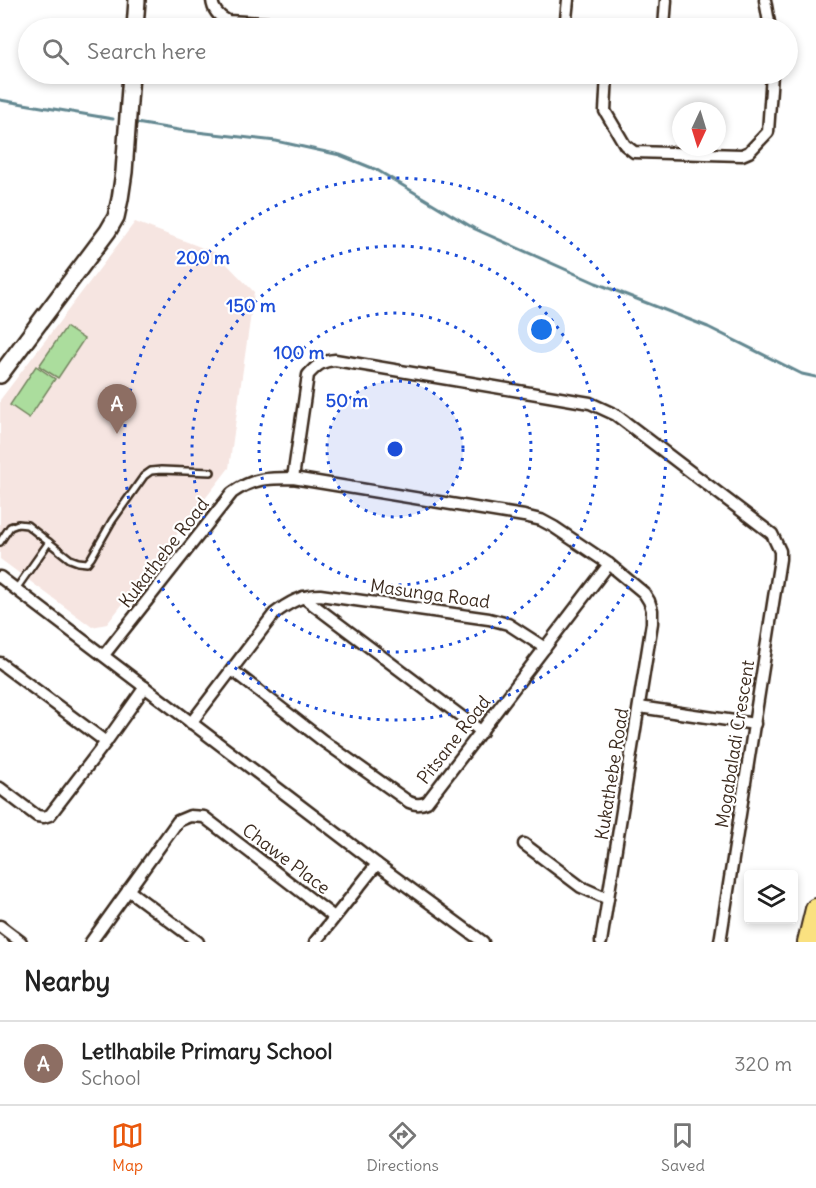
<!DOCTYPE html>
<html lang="en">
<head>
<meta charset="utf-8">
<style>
	:root { --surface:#fff; --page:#f2f2f2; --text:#222; --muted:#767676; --line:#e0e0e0; --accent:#ea580c }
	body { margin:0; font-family:Delius,sans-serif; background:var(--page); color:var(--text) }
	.controls { position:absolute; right:18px; bottom:18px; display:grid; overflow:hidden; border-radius:6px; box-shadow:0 3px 9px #0003 }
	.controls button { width:54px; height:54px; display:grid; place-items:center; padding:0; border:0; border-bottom:2px solid var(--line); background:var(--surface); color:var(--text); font:30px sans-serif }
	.compass { position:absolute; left:672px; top:102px; width:54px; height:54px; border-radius:50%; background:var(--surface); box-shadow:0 3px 9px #0003; rotate:184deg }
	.you { position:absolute; left:542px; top:330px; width:21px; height:21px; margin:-15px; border:4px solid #fff; border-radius:50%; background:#1a73e8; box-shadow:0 0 0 9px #1a73e833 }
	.badge { display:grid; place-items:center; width:39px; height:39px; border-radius:50%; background:var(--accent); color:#fff; font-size:20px; font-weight:700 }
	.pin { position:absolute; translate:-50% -50px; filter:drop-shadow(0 2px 3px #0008) }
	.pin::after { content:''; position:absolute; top:32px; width:21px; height:18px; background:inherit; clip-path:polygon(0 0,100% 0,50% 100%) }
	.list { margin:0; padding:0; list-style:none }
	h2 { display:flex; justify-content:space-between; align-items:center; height:78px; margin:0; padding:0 24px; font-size:26px }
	h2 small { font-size:20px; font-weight:400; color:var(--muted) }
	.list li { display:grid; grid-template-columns:39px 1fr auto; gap:18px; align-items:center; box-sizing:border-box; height:84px; padding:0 24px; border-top:2px solid var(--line) }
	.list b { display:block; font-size:22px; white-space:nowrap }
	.list p { margin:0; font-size:20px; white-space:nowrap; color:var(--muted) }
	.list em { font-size:20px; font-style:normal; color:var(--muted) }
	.icon { flex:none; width:33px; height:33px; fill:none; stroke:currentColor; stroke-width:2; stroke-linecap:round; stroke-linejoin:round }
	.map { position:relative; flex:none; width:816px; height:942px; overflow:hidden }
	.search { position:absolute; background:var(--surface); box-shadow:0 3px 9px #0003; left:18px; right:18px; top:18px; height:66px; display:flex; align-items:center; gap:15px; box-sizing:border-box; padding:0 21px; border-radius:33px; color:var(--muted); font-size:22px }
	.sheet { height:162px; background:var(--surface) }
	nav { display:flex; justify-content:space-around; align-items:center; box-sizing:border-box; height:84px; border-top:2px solid var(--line); background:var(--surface); font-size:16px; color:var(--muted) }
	nav a { display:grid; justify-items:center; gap:3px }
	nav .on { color:var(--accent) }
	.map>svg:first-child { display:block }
	.built { fill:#f6e5e1 }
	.green { fill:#abdd9d; stroke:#73845e; stroke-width:1.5 }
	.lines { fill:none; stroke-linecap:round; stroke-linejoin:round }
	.stream { stroke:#638891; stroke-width:3 }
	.lane-casing { stroke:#3b2a1e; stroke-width:10 }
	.street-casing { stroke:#3b2a1e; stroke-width:15 }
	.secondary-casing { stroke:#3b2a1e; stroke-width:20 }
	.highway-casing { stroke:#3b2a1e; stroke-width:24 }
	.lane { stroke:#fff; stroke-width:5 }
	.street { stroke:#fff; stroke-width:10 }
	.secondary { stroke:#fff; stroke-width:15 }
	.highway { stroke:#fae180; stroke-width:20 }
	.ring { fill:none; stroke:#1d4ed8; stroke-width:3; stroke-dasharray:3 6 }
	.labels { text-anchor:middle; stroke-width:4.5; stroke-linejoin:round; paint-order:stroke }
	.street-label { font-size:18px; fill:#3b2a1e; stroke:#fff }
	.centre { fill:#1d4ed8; stroke:#fff; stroke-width:3 }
	.ring-label { font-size:18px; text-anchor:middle; font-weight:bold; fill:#1d4ed8; stroke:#fff; stroke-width:4.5; stroke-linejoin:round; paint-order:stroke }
</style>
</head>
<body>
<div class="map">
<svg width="816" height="942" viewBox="0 0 816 942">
	<rect width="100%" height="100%" fill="#fff"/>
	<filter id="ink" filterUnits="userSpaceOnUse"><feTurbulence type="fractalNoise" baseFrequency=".0167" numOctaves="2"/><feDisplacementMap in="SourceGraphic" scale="12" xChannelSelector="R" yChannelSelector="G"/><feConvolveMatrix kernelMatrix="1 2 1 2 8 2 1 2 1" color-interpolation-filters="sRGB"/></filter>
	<g filter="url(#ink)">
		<!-- built -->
		<polygon class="built" points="135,222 216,253 254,292 229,468 107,624 92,627 0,559 0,400"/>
		<!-- green -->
		<g class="green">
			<polygon points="66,327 84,339 58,378 39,366"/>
			<polygon points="36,366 55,379 29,418 10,405"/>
		</g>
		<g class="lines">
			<!-- stream -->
			<g class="stream">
				<polyline points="0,100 113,119"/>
				<polyline points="136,123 179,130 276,141 340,155 377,170 475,229 596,283 708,327 802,374 816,377"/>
			</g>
			<defs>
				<g id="lane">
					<polyline points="0,542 10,527 18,524 27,525 70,559 78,562 87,563 91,558 112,521 144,476 151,471 161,470 211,472"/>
					<polyline points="16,589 49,542"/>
				</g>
				<g id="street">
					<path d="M212,0C213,11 219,17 228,21L349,28"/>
					<polyline points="765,0 770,28"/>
					<polyline points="565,28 568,0"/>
					<polyline points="664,28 666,0"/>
					<polyline points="607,74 605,111 625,145 634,152 742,155 749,152 768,132 772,74"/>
					<path d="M293,478L308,375C317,365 322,361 335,360L590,403L616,415L772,534L780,551V559L720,942"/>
					<polyline points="0,577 377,864 483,942"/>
					<polyline points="303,597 482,732"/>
					<path d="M104,655L232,493C253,478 268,478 293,478L524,516L541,520L554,527L609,564L644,593L649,601L652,610V623L601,942"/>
					<polyline points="0,663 106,742"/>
					<path d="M232,670L326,743L409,802C416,805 420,805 427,802L609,564"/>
					<polyline points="639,707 755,724"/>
					<path d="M191,723L274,614C288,603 302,595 320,595L489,619L508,624L545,648"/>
					<polyline points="0,788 37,816 44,817 50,815 106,742 145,687"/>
					<polyline points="524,844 581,887 608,899"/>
					<polyline points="128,890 198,942"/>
					<polyline points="0,926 21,942"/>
					<polyline points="91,942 178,821 190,816 204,817 334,917"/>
					<polyline points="315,942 377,864"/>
				</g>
				<g id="secondary">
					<polyline points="135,28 137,0"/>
					<polyline points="0,375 108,231 116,217 120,199 124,172 131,74"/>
				</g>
				<polyline id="highway" points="808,942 816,909"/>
			</defs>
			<!-- lane casing -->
			<use href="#lane" class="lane-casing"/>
			<!-- street casing -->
			<use href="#street" class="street-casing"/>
			<!-- secondary casing -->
			<use href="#secondary" class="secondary-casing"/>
			<!-- highway casing -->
			<use href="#highway" class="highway-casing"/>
			<!-- lane -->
			<use href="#lane" class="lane"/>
			<!-- street -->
			<use href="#street" class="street"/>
			<!-- secondary -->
			<use href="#secondary" class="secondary"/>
			<!-- highway -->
			<use href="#highway" class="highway"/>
		</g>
	</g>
	<!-- distance rings -->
	<circle cx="395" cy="449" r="68" fill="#1d4ed8" fill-opacity=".12"/>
	<g class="ring">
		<circle cx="395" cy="449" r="68"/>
		<circle cx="395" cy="449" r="136"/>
		<circle cx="395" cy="449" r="203"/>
		<circle cx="395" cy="449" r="271"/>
	</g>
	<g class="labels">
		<!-- street labels -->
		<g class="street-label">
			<text transform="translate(164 553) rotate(-52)" y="6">Kukathebe Road</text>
			<text transform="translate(430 594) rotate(8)" y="6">Masunga Road</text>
			<text transform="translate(454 740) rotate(-52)" y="6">Pitsane Road</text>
			<text transform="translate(735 744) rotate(-81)" y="6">Mogabaladi Crescent</text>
			<text transform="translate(612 774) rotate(-81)" y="6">Kukathebe Road</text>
			<text transform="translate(286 859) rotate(37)" y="6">Chawe Place</text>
		</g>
	</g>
	<circle cx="395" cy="449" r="9" class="centre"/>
	<g class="ring-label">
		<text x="203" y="264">200 m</text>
		<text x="251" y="312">150 m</text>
		<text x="299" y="359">100 m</text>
		<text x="347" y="407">50 m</text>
	</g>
</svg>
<div class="controls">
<button><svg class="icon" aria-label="layers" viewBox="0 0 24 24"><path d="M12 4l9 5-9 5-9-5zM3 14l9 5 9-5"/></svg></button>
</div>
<svg class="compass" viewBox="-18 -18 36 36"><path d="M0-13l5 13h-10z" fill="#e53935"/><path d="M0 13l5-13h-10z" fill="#767676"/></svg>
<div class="you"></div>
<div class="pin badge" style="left:117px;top:434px;background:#8d6e63">A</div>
<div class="search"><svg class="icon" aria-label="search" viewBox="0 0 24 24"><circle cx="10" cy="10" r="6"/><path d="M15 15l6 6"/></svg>Search here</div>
</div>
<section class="sheet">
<h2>Nearby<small></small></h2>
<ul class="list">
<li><span class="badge" style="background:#8d6e63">A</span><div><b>Letlhabile Primary School</b><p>School</p></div><em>320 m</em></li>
</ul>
</section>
<nav>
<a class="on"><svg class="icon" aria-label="map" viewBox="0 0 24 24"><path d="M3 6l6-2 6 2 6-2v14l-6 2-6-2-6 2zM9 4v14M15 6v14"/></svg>Map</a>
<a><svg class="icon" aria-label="directions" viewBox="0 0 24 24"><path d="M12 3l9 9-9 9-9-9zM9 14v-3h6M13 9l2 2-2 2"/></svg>Directions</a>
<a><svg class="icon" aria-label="saved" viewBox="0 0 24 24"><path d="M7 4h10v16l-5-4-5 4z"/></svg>Saved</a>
</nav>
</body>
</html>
